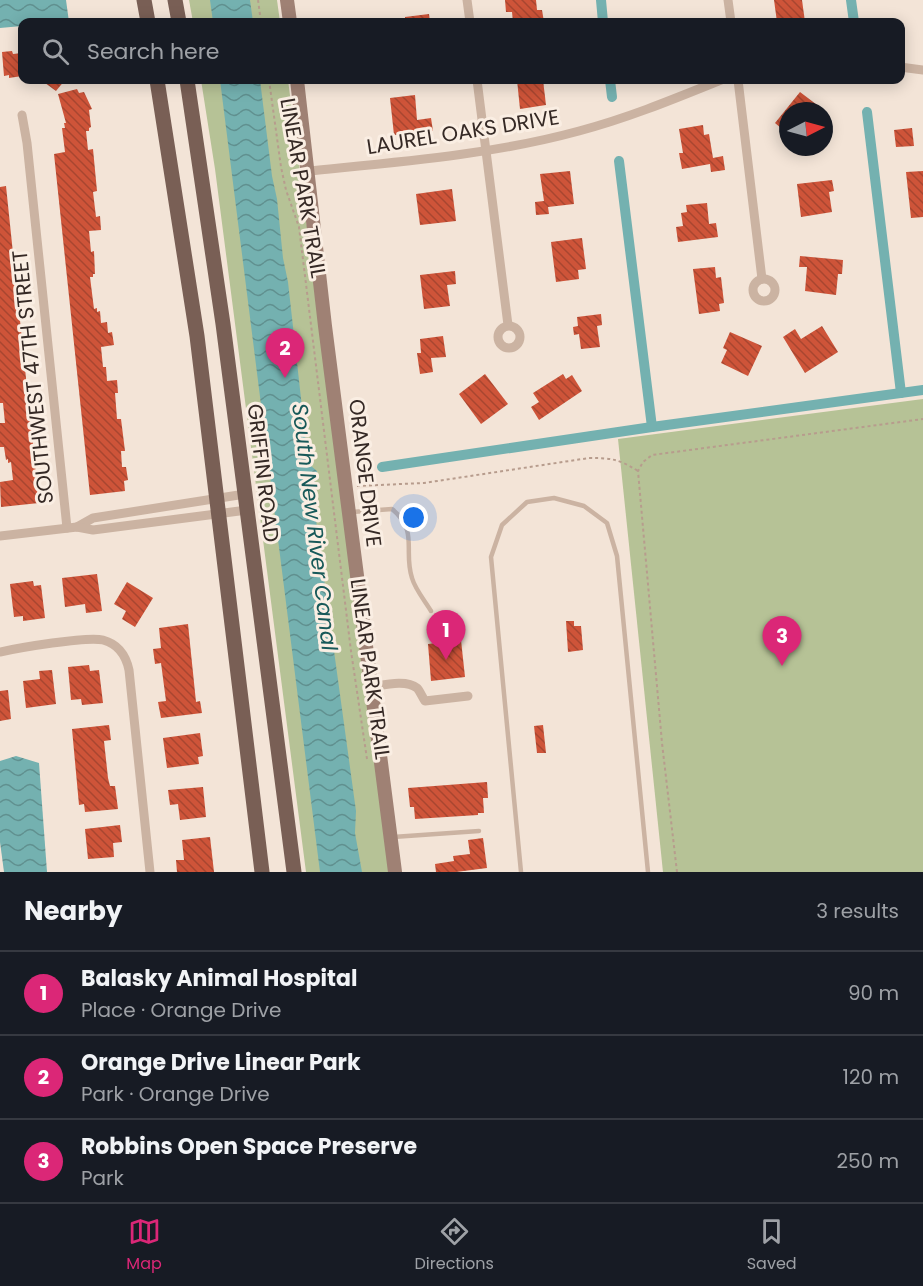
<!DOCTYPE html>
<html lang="en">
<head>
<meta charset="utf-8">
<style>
	:root { --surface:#171b24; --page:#20242c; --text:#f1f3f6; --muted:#9ea1a6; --line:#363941; --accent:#db2777 }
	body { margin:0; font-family:Poppins,sans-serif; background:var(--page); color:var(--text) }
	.compass { position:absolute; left:779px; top:102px; width:54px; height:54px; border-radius:50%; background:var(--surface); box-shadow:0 3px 15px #0003; rotate:84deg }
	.you { position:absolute; left:414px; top:518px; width:21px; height:21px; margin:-15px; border:4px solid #fff; border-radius:50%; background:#1a73e8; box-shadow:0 0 0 9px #1a73e833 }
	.badge { display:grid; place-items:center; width:39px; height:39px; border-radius:50%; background:var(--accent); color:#fff; font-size:20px; font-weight:700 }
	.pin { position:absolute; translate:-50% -50px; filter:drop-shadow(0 2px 3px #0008) }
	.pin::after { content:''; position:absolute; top:32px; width:21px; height:18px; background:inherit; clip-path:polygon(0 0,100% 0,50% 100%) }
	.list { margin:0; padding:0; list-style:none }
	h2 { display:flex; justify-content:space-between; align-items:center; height:78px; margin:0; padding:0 24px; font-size:26px }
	h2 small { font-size:20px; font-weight:400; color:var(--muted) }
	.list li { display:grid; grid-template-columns:39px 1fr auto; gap:18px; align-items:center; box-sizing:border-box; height:84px; padding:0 24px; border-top:2px solid var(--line) }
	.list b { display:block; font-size:22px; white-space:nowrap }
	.list p { margin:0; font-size:20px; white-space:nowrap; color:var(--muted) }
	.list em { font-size:20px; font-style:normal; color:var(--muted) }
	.icon { flex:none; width:33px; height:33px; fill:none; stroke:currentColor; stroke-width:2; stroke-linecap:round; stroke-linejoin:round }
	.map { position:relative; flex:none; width:923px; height:872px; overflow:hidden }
	.search { position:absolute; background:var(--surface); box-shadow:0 3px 15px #0003; left:18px; right:18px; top:18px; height:66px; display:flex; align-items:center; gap:15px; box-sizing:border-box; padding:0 21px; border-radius:12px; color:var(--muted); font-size:22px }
	.sheet { height:330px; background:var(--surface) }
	nav { display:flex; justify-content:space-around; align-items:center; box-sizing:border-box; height:84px; border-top:2px solid var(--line); background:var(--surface); font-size:16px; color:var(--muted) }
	nav a { display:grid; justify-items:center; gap:3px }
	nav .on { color:var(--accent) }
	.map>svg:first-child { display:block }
	.green { fill:#b6c296 }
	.water { fill:url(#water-waves) }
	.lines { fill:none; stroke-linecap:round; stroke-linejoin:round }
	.canal { stroke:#74b1b0; stroke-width:10 }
	.building { fill:url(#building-back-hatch) }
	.path { stroke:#b79c8d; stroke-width:2; stroke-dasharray:3 3; stroke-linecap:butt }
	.lane { stroke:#cbb3a2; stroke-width:4.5 }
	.street { stroke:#cbb3a2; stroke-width:9 }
	.secondary { stroke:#9f8174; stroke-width:14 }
	.primary { stroke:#795f55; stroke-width:15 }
	.labels { text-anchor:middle; stroke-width:6; stroke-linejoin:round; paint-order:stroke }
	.street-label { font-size:21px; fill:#352925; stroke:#faeee3 }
	.water-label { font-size:22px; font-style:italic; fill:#185959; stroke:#faeee3 }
</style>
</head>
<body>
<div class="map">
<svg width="923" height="872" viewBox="0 0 923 872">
	<defs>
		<pattern id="water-waves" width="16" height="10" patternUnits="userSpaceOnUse" patternTransform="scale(1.5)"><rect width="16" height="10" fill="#74b1b0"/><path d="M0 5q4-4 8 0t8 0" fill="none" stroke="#60908f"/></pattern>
		<pattern id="building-back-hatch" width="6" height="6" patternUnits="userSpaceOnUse" patternTransform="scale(1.5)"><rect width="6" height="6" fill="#ce5439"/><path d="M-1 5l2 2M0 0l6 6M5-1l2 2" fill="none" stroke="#a84630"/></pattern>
	</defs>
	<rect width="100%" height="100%" fill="#f3e4d7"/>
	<!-- green -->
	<g class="green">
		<polygon points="189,0 277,0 280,22 193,22"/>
		<polygon points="201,80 288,80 391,872 306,872 215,169"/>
		<polygon points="923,399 923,872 663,872 618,439"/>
	</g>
	<!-- water -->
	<g class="water">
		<polygon points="0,0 66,0 69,22 22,22 22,26 0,28"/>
		<polygon points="210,0 250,0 253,22 213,22"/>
		<polygon points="220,80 260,80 272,176 277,199 283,258 288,282 307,452 311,466 317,471 318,480 315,480 313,498 356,811 355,833 362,872 320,872"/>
		<polygon points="16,756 39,763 47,872 4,872 0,842 0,761"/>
	</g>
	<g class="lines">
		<!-- canal -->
		<g class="canal">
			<polyline points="601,0 603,22"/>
			<polyline points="851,0 854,22"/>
			<polyline points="610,80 612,97"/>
			<polyline points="867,112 901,393"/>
			<polyline points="652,427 923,390"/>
			<polyline points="382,467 652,427 619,161"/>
		</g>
	</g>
	<!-- building -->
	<g class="building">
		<polygon points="505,0 536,0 537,10 542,10 544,22 513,22 512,12 506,12"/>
		<polygon points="774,0 802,0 805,22 777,22"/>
		<polygon points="429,14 430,22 405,22 405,17"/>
		<polygon points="12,51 13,54 22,53 22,76 9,78 9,75 4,76 2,52"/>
		<polygon points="41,80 65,80 56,91"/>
		<polygon points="517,80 543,80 546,105 520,109"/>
		<polygon points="77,89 79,93 84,92 92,109 89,110 91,127 89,128 89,131 86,131 88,150 93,149 97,191 93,192 96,217 100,216 101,230 89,231 91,252 94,251 95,274 93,274 93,277 90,277 94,309 97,308 97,312 100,311 101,323 107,322 108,333 112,332 114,345 101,347 103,367 106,367 107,381 117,380 118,393 115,393 117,419 121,419 125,451 121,451 122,467 126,467 128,480 124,481 125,491 90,495 54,154 65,152 62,128 65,128 64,123 66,123 58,94"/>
		<polygon points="800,92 825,111 788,111 788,134 775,123"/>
		<polygon points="415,95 417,120 431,118 433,131 394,135 390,98"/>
		<polygon points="703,125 704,135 709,134 713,158 723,156 725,170 711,172 710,164 682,169 679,153 683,153 679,129"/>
		<polygon points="912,128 914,146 896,147 894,130"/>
		<polygon points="570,171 574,204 548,207 549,214 536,215 535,202 544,201 540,174"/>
		<polygon points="923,171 923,217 911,218 906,172"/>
		<polygon points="832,180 834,191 829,192 832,212 801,217 797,184"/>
		<polygon points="6,186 39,503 1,507 0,482 13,480 11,462 8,463 8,459 6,460 4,447 0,447 0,423 5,423 3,403 0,403 0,187"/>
		<polygon points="452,189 456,221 420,225 416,194"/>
		<polygon points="707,203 709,224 716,223 718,237 678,242 676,227 683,226 681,213 687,212 686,205"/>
		<polygon points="582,238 586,269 578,270 579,279 556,282 551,242"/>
		<polygon points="800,256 843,260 842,274 838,274 836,295 805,291 807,267 799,267"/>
		<polygon points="715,267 716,278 721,277 724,303 719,304 720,311 699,314 693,269"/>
		<polygon points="455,271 456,284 447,285 450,306 424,309 420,275"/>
		<polygon points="601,314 602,325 597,326 600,347 581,349 579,334 574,335 573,327 578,326 577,317"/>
		<polygon points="822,326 838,352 805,373 783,337 795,329 801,339"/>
		<polygon points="730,332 762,346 748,376 721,363 727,350 723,348"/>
		<polygon points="443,336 446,357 431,358 433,372 420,374 417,353 421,353 420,339"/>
		<polygon points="485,374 508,404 481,424 459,394"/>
		<polygon points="563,374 566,379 572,375 582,391 539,420 531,407 539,402 533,393"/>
		<polygon points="97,574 102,611 86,613 85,604 65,607 62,578"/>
		<polygon points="33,581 34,586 41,585 45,618 23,621 23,616 14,617 10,584"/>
		<polygon points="127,582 153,598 135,627 122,619 126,611 114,604"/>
		<polygon points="566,621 574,621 574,626 581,626 583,650 568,652"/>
		<polygon points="188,624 196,702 200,701 202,713 161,718 158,702 166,701 161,663 155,664 153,649 161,648 159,628"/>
		<polygon points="461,640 465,677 431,681 428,644"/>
		<polygon points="89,665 90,671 99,670 103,703 82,705 81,699 71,700 68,667"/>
		<polygon points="52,670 56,704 26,708 23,681 40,679 39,671"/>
		<polygon points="8,690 11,719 0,721 0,691"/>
		<polygon points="109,725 111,740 104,741 108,778 110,786 115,786 118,809 85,812 84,804 79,805 72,729"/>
		<polygon points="543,725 546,753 537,753 534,726"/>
		<polygon points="200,733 203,756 198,757 199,764 167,768 163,738"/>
		<polygon points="487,782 488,798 483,798 484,813 478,813 478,815 415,819 414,807 410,807 408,788"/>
		<polygon points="203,787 206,817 180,820 178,804 170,805 168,790"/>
		<polygon points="120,825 122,842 113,843 114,857 88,859 85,829"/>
		<polygon points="210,837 214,872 177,872 176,860 184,860 182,840"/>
		<polygon points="483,838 487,868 456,872 436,872 435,864 454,861 453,856 470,854 468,840"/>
	</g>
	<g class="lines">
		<!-- path -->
		<g class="path">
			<polyline points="258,0 261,22"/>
			<polyline points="269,80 281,167 286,190 299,227 351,651 367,759"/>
			<path d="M357,486L424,483L589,458C611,458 619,459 638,471"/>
			<polyline points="677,872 662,743 638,471 643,462 652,455 923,419"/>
		</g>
		<!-- lane -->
		<g class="lane">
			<path d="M352,512L392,509C419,531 403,551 412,578C415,589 425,601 431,611"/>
			<polyline points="393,837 479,831"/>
			<polyline points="521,872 491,557 502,525 527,502 554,498 584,506 607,523 617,556 648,872"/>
		</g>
		<!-- street -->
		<g class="street">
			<polyline points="467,0 470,22"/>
			<polyline points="728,0 731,22"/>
			<polyline points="900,67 923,70"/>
			<polyline points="477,80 508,325"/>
			<polyline points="738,80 762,279"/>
			<polyline points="22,115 27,143 67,528"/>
			<path d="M309,171C399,162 491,155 579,131C628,118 674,99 721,80"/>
			<circle cx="764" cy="290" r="11"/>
			<circle cx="509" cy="337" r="11"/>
			<polyline points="77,527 93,518 245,494"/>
			<polyline points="0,536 77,527 93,530 247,510"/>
			<path d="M0,652C18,648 87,636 103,640C118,644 126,656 129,670L150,872"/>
			<path d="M371,687C384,685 406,679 417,688C420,691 422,697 425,701L468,696"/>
		</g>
		<!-- secondary -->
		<g class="secondary">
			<polyline points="287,0 290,22"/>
			<polyline points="297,80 325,326 395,872"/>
		</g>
		<!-- primary -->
		<g class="primary">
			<polyline points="144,0 148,22"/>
			<polyline points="175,0 179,22"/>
			<polyline points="157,80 197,336 262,872"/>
			<polyline points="187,80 223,324 294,872"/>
		</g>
	</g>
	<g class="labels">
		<!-- street labels -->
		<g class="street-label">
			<text transform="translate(463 132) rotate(-9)" y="7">LAUREL OAKS DRIVE</text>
			<text transform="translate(303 188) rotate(80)" y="7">LINEAR PARK TRAIL</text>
			<text transform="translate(33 377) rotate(-96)" y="7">SOUTHWEST 47TH STREET</text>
			<text transform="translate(263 473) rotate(83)" y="7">GRIFFIN ROAD</text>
			<text transform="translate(365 473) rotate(83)" y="7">ORANGE DRIVE</text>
			<text transform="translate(370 669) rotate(82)" y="7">LINEAR PARK TRAIL</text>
		</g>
		<!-- water labels -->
		<g class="water-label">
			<text transform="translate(315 527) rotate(83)" y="8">South New River Canal</text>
		</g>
	</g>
</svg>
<svg class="compass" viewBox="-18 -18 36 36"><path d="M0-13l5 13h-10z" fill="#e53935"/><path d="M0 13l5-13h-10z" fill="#9ea1a6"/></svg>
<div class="you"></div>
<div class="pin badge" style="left:446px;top:660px">1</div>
<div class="pin badge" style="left:285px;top:378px">2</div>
<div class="pin badge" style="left:782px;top:666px">3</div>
<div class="search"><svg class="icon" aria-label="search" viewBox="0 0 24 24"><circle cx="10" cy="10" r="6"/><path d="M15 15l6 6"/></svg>Search here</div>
</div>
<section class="sheet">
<h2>Nearby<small>3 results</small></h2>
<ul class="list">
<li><span class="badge">1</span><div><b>Balasky Animal Hospital</b><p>Place · Orange Drive</p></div><em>90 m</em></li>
<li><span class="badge">2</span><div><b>Orange Drive Linear Park</b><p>Park · Orange Drive</p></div><em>120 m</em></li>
<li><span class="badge">3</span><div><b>Robbins Open Space Preserve</b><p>Park</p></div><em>250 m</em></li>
</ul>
</section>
<nav>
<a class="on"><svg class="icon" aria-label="map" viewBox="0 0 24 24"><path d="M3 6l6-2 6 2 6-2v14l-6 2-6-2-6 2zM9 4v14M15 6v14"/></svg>Map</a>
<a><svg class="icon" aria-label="directions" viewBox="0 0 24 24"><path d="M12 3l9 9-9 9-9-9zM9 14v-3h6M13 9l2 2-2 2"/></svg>Directions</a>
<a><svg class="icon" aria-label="saved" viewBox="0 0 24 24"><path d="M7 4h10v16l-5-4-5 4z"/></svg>Saved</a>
</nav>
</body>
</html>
